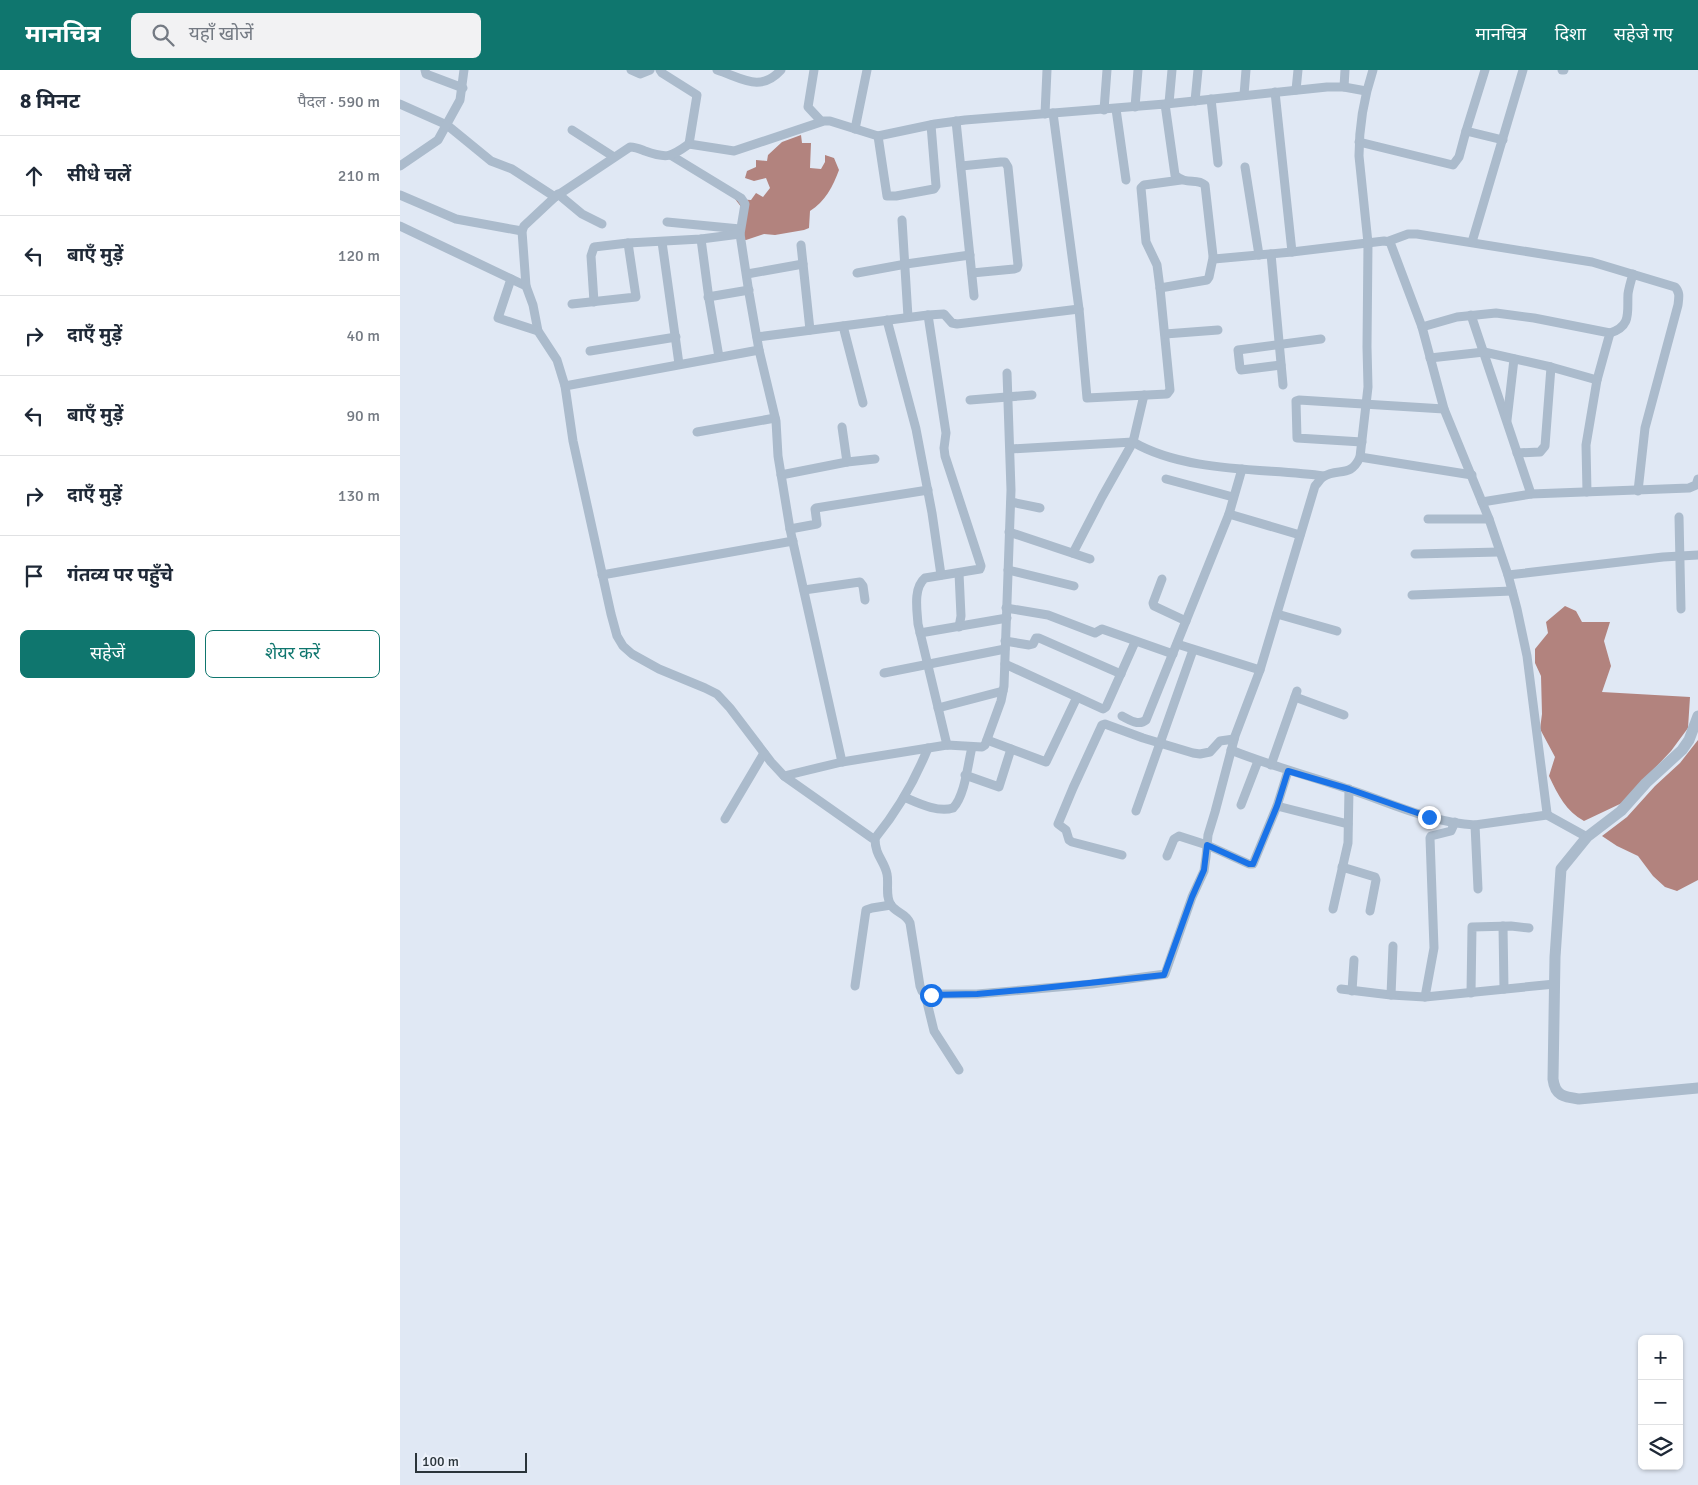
<!DOCTYPE html>
<html lang="hi">
<head>
<meta charset="utf-8">
<style>
	:root { --surface:#fff; --page:#f2f2f3; --text:#1f2937; --muted:#747a83; --line:#e0e1e3; --accent:#0f766e }
	body { margin:0; font-family:Signika,"Noto Sans Devanagari",sans-serif; background:var(--page); color:var(--text) }
	.controls { position:absolute; right:15px; bottom:15px; display:grid; overflow:hidden; border-radius:8px; box-shadow:0 1px 4px #0004 }
	.controls button { width:45px; height:45px; display:grid; place-items:center; padding:0; border:0; border-bottom:1px solid var(--line); background:var(--surface); color:var(--text); font:25px sans-serif }
	.scale { position:absolute; left:15px; bottom:12px; width:112px; box-sizing:border-box; padding-left:5px; border:2px solid #2a343a; border-top:0; font-size:14px; line-height:18px; white-space:nowrap; color:#2a343a; -webkit-text-stroke:4px #edf2fb; paint-order:stroke }
	.stop { position:absolute; width:15px; height:15px; margin:-11px; border:4px solid #1a73e8; border-radius:50%; background:#fff }
	.stop.end { background:#1a73e8; border-color:#fff; box-shadow:0 1px 5px #0008 }
	.list { margin:0; padding:0; list-style:none }
	h2 { display:flex; justify-content:space-between; align-items:center; height:65px; margin:0; padding:0 20px; font-size:21px }
	h2 small { font-size:16px; font-weight:400; color:var(--muted) }
	.list li { display:grid; grid-template-columns:32px 1fr auto; gap:15px; align-items:center; box-sizing:border-box; height:80px; padding:0 20px; border-top:1px solid var(--line) }
	.list b { display:block; font-size:19px; white-space:nowrap }
	.list em { font-size:16px; font-style:normal; color:var(--muted) }
	.actions { display:flex; gap:10px; padding:15px 20px }
	.actions a { flex:1; padding:11px 0; border:1px solid var(--accent); border-radius:8px; text-align:center; font-size:18px; color:var(--accent) }
	.actions .main { background:var(--accent); color:#fff }
	.icon { flex:none; width:28px; height:28px; fill:none; stroke:currentColor; stroke-width:2; stroke-linecap:round; stroke-linejoin:round }
	.map { position:relative; flex:none; width:1298px; height:1415px; overflow:hidden }
	header { display:flex; align-items:center; gap:30px; box-sizing:border-box; height:70px; padding:0 25px; background:var(--accent); color:#fff }
	header strong { font-size:24px }
	nav { display:flex; gap:28px; margin-inline-start:auto; font-size:18px }
	.search { width:350px; height:45px; background:var(--page); display:flex; align-items:center; gap:12px; box-sizing:border-box; padding:0 18px; border-radius:8px; color:var(--muted); font-size:19px }
	main { display:flex }
	aside { flex:1; background:var(--surface) }
	.map>svg:first-child { display:block }
	.water { fill:#b2837e }
	.lines { fill:none; stroke-linecap:round; stroke-linejoin:round }
	.minor { stroke:#abbbcc; stroke-width:9 }
	.tertiary { stroke:#abbbcc; stroke-width:11 }
	.route { stroke:#1a73e8; stroke-width:6 }
</style>
</head>
<body>
<header>
<strong>मानचित्र</strong>
<div class="search"><svg class="icon" aria-label="search" viewBox="0 0 24 24"><circle cx="10" cy="10" r="6"/><path d="M15 15l6 6"/></svg>यहाँ खोजें</div>
<nav><a>मानचित्र</a><a>दिशा</a><a>सहेजे गए</a></nav>
</header>
<main>
<aside>
<h2>8 मिनट<small>पैदल · 590 m</small></h2>
<ul class="list">
<li><svg class="icon" aria-label="ahead" viewBox="0 0 24 24"><path d="M12 20V5M6 11l6-6 6 6"/></svg><div><b>सीधे चलें</b></div><em>210 m</em></li>
<li><svg class="icon" aria-label="left" viewBox="0 0 24 24"><path d="M17 20v-9H6M10 6l-5 5 5 5"/></svg><div><b>बाएँ मुड़ें</b></div><em>120 m</em></li>
<li><svg class="icon" aria-label="right" viewBox="0 0 24 24"><path d="M7 20v-9h11M14 6l5 5-5 5"/></svg><div><b>दाएँ मुड़ें</b></div><em>40 m</em></li>
<li><svg class="icon" aria-label="left" viewBox="0 0 24 24"><path d="M17 20v-9H6M10 6l-5 5 5 5"/></svg><div><b>बाएँ मुड़ें</b></div><em>90 m</em></li>
<li><svg class="icon" aria-label="right" viewBox="0 0 24 24"><path d="M7 20v-9h11M14 6l5 5-5 5"/></svg><div><b>दाएँ मुड़ें</b></div><em>130 m</em></li>
<li><svg class="icon" aria-label="arrive" viewBox="0 0 24 24"><path d="M6 21V4h12l-3 4 3 4H6"/></svg><div><b>गंतव्य पर पहुँचे</b></div></li>
</ul>
<div class="actions"><a class="main">सहेजें</a><a>शेयर करें</a></div>
</aside>
<div class="map">
<svg width="1298" height="1415" viewBox="0 0 1298 1415">
	<rect width="100%" height="100%" fill="#e0e8f4"/>
	<!-- water -->
	<g class="water">
		<path d="M401,65L402,73H411L410,98L421,99L425,92V85L434,88L439,100C433,116 425,132 410,141L409,158L404,160L375,165L364,164L346,170L340,169L342,138L335,129L351,130L356,123L363,127L370,118L366,108L354,111L345,108L347,101L356,97V90L367,91L368,85L382,72Z"/>
		<path d="M1165,536L1176,541L1182,552H1210L1204,571L1211,596L1202,622L1290,627L1288,658L1271,681L1222,733L1184,751C1166,741 1158,725 1149,706L1155,687L1140,659L1142,644L1141,606L1135,593V579L1148,563L1146,552Z"/>
		<polygon points="1298,670 1298,810 1277,821 1265,817 1253,806 1238,786 1217,776 1202,766 1227,747 1255,716 1280,693"/>
	</g>
	<g class="lines">
		<!-- minor -->
		<g class="minor">
			<polyline points="25,0 26,4 63,18"/>
			<polyline points="231,0 240,4 250,0"/>
			<path d="M260,0L262,3L297,25L289,74L334,81L424,51H430L478,66L535,54L565,50L765,34L775,105C787,116 796,107 805,115L813,186L814,189L892,182L984,171L990,172L1022,257L1044,339L1089,449L1108,505L1117,539L1127,586L1147,743L1149,746L1187,767"/>
			<path d="M317,0C342,8 360,23 381,0"/>
			<polyline points="414,0 408,37 421,51"/>
			<polyline points="1085,0 1066,61 1103,70"/>
			<polyline points="1162,0 1164,0"/>
			<polyline points="944,17 945,0"/>
			<polyline points="896,20 898,0"/>
			<polyline points="875,22 892,182"/>
			<polyline points="844,25 846,0"/>
			<polyline points="811,29 818,93"/>
			<polyline points="795,31 798,0"/>
			<polyline points="769,33 772,0"/>
			<polyline points="0,34 47,55 91,91 112,99 155,127"/>
			<polyline points="766,34 927,17 944,17 966,21"/>
			<polyline points="735,37 738,0"/>
			<polyline points="716,39 726,110"/>
			<polyline points="704,40 707,0"/>
			<polyline points="653,43 679,239 687,328 767,324 770,320 760,218 757,195 746,172 741,118 744,115 781,110"/>
			<polyline points="645,44 647,0"/>
			<polyline points="556,51 574,226"/>
			<polyline points="455,59 467,0"/>
			<polyline points="172,60 214,87"/>
			<polyline points="478,66 487,126 496,126 534,119 536,116 531,55"/>
			<polyline points="959,72 1053,95 1059,87 1066,61"/>
			<polyline points="272,86 341,128 345,134 340,164 349,223 359,280 376,351 378,386 390,459 442,692"/>
			<polyline points="0,96 38,70 60,30 64,0"/>
			<polyline points="561,96 601,92 605,92 608,97 618,195 617,198 614,199 572,203"/>
			<polyline points="845,97 859,185"/>
			<polyline points="158,124 182,144 202,154"/>
			<polyline points="0,125 56,149 122,161"/>
			<polyline points="502,150 508,247"/>
			<polyline points="267,152 340,159"/>
			<path d="M0,156L126,216L133,235L138,261L157,290L165,316L173,371L211,544L217,566L223,576L232,584L259,599L305,618L317,624L330,638L371,692L384,706L472,768L476,767C498,740 515,710 528,678"/>
			<polyline points="301,169 309,229 319,287"/>
			<path d="M989,171L1008,164H1017L1192,192L1275,217C1280,222 1279,227 1278,235L1245,358L1238,421"/>
			<polyline points="262,172 279,294"/>
			<polyline points="1072,172 1123,0"/>
			<polyline points="401,175 410,260"/>
			<polyline points="871,184 883,315"/>
			<polyline points="457,203 506,194 570,185"/>
			<polyline points="347,204 403,194"/>
			<polyline points="111,209 98,248 138,261"/>
			<path d="M126,216L122,161L124,156L155,127L230,77C236,77 240,79 245,81C267,89 271,87 289,74"/>
			<polyline points="760,218 807,210 809,207 813,188"/>
			<polyline points="308,227 349,220"/>
			<polyline points="194,232 191,186 194,177 228,173 301,169 340,164"/>
			<polyline points="172,234 236,227 228,173"/>
			<path d="M528,245L546,363L544,378L545,386L581,496L580,499L525,508C513,518 517,540 518,554L547,675"/>
			<polyline points="1071,245 1131,424"/>
			<polyline points="487,250 516,359 532,443 541,505"/>
			<polyline points="443,256 463,333"/>
			<polyline points="1022,257 1057,247 1096,243 1134,248 1210,263 1197,310 1186,375 1187,422"/>
			<path d="M1210,263C1232,256 1227,242 1228,224C1229,217 1231,211 1233,204"/>
			<polyline points="765,264 818,260"/>
			<polyline points="357,267 528,245 544,244 552,253 557,254 679,239"/>
			<polyline points="190,281 276,267"/>
			<polyline points="1030,288 1084,282 1151,297 1197,310"/>
			<polyline points="881,295 841,300 840,298 838,280 921,269"/>
			<polyline points="165,316 359,280"/>
			<polyline points="570,330 632,325"/>
			<polyline points="1107,350 1114,289"/>
			<polyline points="442,357 447,392"/>
			<polyline points="297,362 375,348"/>
			<polyline points="962,372 897,368 896,331 899,330 1044,339"/>
			<path d="M611,379L733,372C786,403 864,398 924,406"/>
			<polyline points="1117,383 1140,382 1145,376 1151,297"/>
			<polyline points="960,387 1072,405"/>
			<polyline points="381,405 447,392 475,389"/>
			<polyline points="766,409 833,427"/>
			<polyline points="611,432 640,438"/>
			<polyline points="1082,432 1131,424 1289,418 1296,415 1298,409"/>
			<polyline points="829,444 900,465"/>
			<polyline points="1279,447 1281,539"/>
			<polyline points="1028,449 1089,449"/>
			<polyline points="390,459 417,454 415,439 416,438 528,420"/>
			<polyline points="609,462 690,489"/>
			<polyline points="673,483 702,427 733,372 744,325"/>
			<polyline points="1015,484 1099,482"/>
			<polyline points="608,500 674,516"/>
			<polyline points="202,505 393,471"/>
			<polyline points="1108,505 1263,487 1298,485"/>
			<polyline points="762,509 753,533 754,536 786,551"/>
			<polyline points="404,520 460,512 463,516 465,530"/>
			<polyline points="1012,525 1112,521"/>
			<polyline points="606,538 648,545 695,563 702,559 773,584"/>
			<polyline points="877,544 937,561"/>
			<polyline points="559,557 561,546 559,503"/>
			<polyline points="520,563 607,548"/>
			<polyline points="605,571 629,575 633,574 636,568 639,568 721,604"/>
			<polyline points="777,574 860,600"/>
			<polyline points="605,594 703,639 706,637 735,572"/>
			<polyline points="484,603 605,579"/>
			<polyline points="895,627 944,645"/>
			<polyline points="538,638 603,621"/>
			<path d="M722,646C729,650 739,656 746,650L829,444L842,399"/>
			<polyline points="587,670 646,692 677,627"/>
			<path d="M831,680C870,696 911,706 951,720C991,733 1032,753 1075,755L1147,745"/>
			<polyline points="871,695 897,621"/>
			<polyline points="565,705 599,717 611,679"/>
			<polyline points="384,706 442,692 547,675 582,677 585,675 601,631 604,616 611,420 607,303"/>
			<path d="M504,727C518,733 538,743 553,738C565,726 568,693 572,677"/>
			<polyline points="841,735 858,691"/>
			<polyline points="877,736 948,754"/>
			<polyline points="736,741 793,580"/>
			<polyline points="325,749 364,683"/>
			<polyline points="1075,755 1078,819"/>
			<path d="M475,768C475,786 484,790 487,804C489,813 485,827 491,835C496,843 506,843 510,853L520,916L522,921L525,924H577L692,914L765,904L792,827L804,801L806,787L808,765L815,742L835,666L860,600L915,416C918,413 920,409 923,407C938,397 950,409 960,387L968,317L967,277L968,173L959,86C959,57 964,27 973,0"/>
			<polyline points="722,785 672,772 669,770 666,760 658,754 673,718 702,655 705,654 743,668 793,683 800,684 810,682 820,671 834,669"/>
			<polyline points="767,786 774,769 779,766 807,775 849,794 853,794 877,736 888,701"/>
			<polyline points="942,797 975,807 976,810 970,841"/>
			<polyline points="933,839 948,773 949,719"/>
			<polyline points="1103,856 1104,919"/>
			<polyline points="455,916 466,840 472,838 491,835"/>
			<polyline points="941,919 991,925 1025,927 1155,914"/>
			<polyline points="952,921 954,890"/>
			<polyline points="1071,923 1072,857 1111,856 1129,858"/>
			<polyline points="525,924 534,961 559,1000"/>
			<polyline points="991,925 993,876"/>
			<polyline points="1025,927 1034,878 1030,768 1031,766 1051,761 1055,752"/>
		</g>
		<!-- tertiary -->
		<path class="tertiary" d="M1298,646L1289,670L1282,680L1246,713L1221,741L1187,767L1161,799L1155,887L1153,1009C1155,1026 1164,1027 1179,1029L1298,1018"/>
	</g>
	<g class="lines">
		<!-- route -->
		<polyline class="route" points="531,925 577,924 633,919 764,905 792,827 804,800 807,775 849,794 853,794 877,736 888,701 949,719 1029,747"/>
	</g>
</svg>
<div class="controls">
<button>+</button>
<button>−</button>
<button><svg class="icon" aria-label="layers" viewBox="0 0 24 24"><path d="M12 4l9 5-9 5-9-5zM3 14l9 5 9-5"/></svg></button>
</div>
<div class="scale">100 m</div>
<div class="stop" style="left:531px;top:925px"></div>
<div class="stop end" style="left:1029px;top:747px"></div>
</div>
</main>
</body>
</html>
